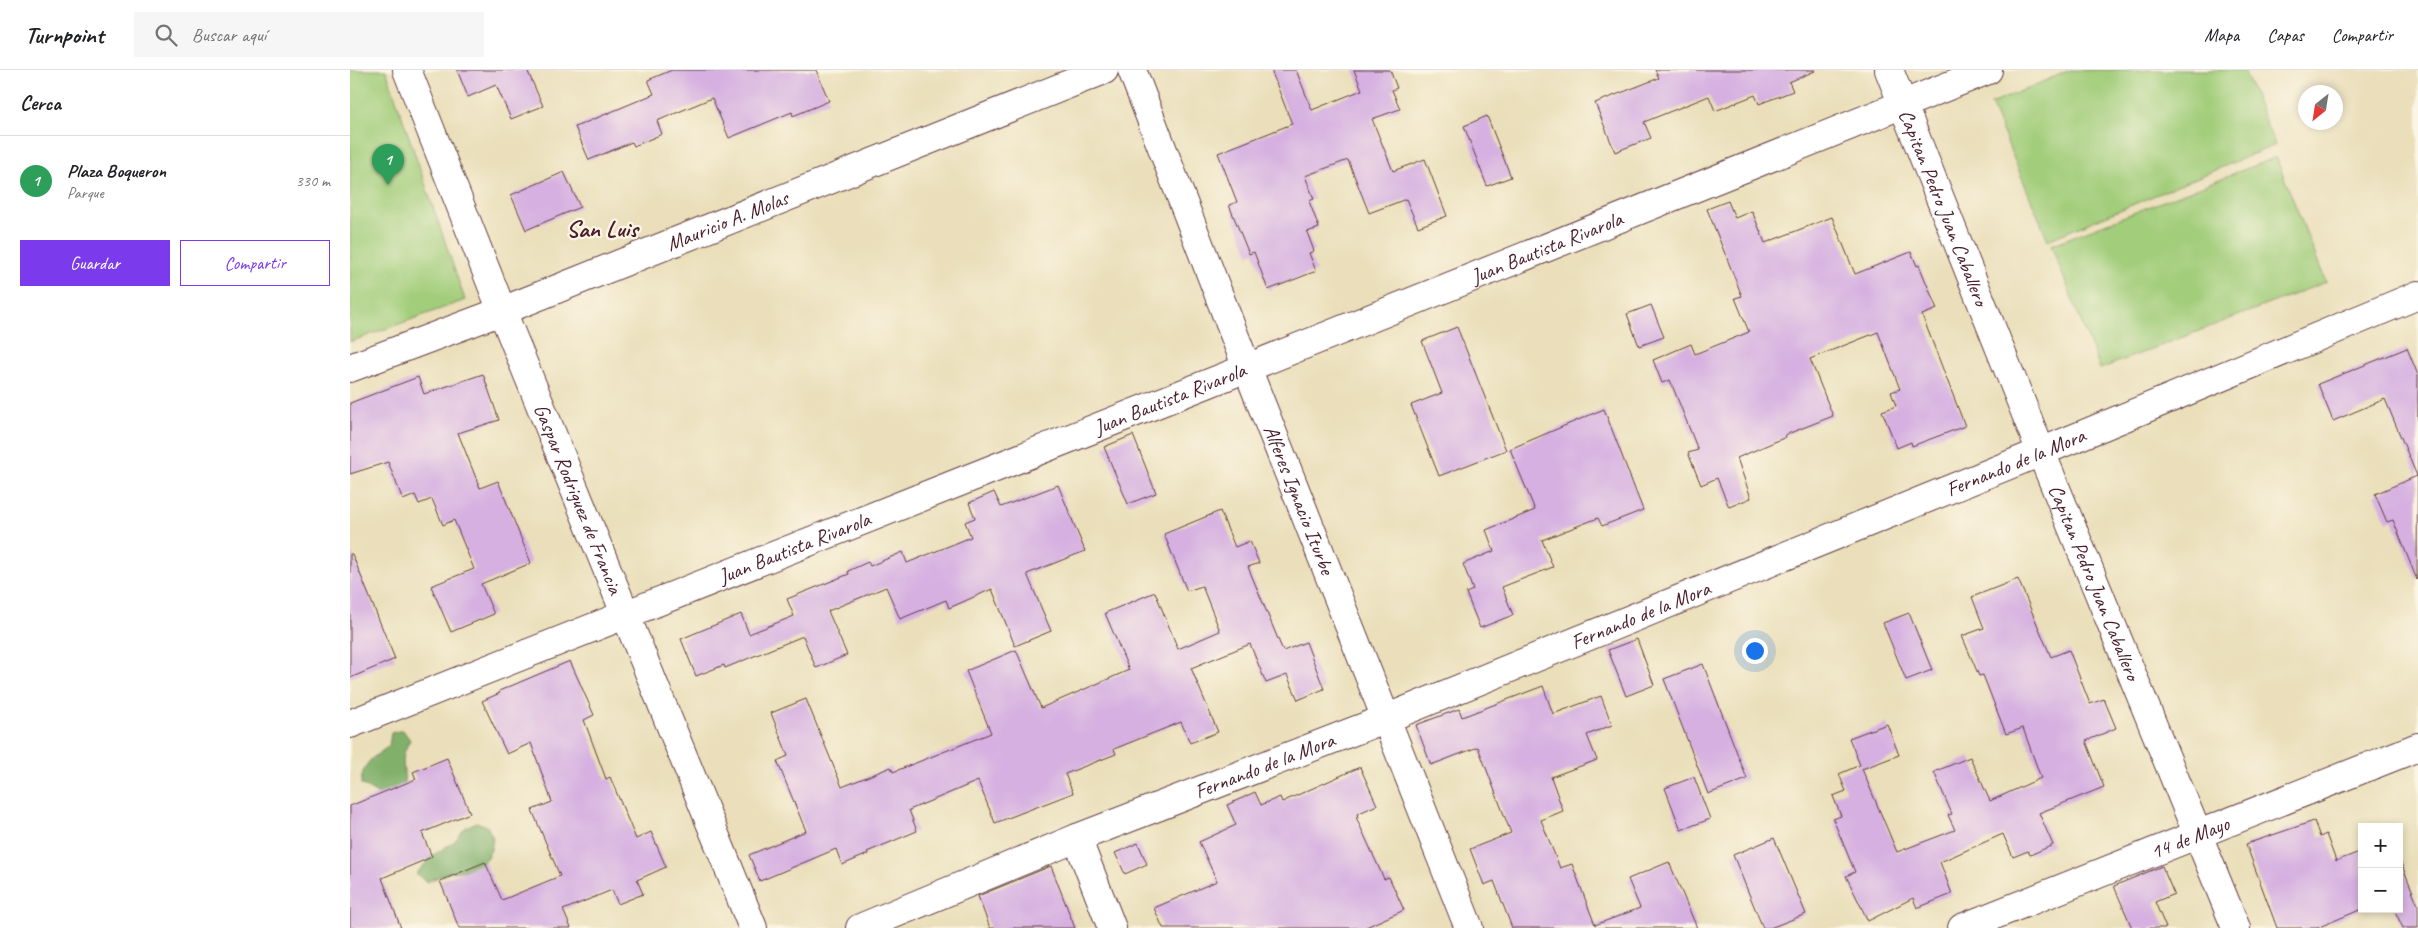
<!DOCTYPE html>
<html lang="es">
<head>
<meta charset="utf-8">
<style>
	:root { --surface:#fff; --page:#f6f6f6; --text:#202124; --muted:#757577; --line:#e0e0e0; --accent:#7c3aed }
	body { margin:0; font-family:Caveat,sans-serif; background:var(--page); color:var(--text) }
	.controls { position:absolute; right:15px; bottom:15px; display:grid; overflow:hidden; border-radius:0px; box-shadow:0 2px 8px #0003 }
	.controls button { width:45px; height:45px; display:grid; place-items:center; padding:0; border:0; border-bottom:1px solid var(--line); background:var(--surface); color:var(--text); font:25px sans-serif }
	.compass { position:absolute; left:1948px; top:15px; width:45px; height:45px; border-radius:50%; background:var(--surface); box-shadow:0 2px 8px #0003; rotate:210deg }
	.you { position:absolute; left:1404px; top:580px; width:18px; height:18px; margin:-12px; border:4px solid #fff; border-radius:50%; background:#1a73e8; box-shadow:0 0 0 8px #1a73e833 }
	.badge { display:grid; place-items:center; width:32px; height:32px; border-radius:50%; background:var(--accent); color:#fff; font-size:16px; font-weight:700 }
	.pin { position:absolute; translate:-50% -41px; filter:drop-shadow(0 1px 2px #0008) }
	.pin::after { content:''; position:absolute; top:26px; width:18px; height:15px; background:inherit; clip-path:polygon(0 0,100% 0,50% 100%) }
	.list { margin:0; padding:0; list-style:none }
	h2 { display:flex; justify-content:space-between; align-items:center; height:65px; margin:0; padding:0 20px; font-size:21px }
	h2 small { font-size:16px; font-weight:400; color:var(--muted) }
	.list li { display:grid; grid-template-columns:32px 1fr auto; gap:15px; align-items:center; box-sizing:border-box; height:90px; padding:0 20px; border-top:1px solid var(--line) }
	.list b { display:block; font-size:19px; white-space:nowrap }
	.list p { margin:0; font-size:16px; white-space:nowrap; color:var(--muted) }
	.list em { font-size:16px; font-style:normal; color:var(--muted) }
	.actions { display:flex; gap:10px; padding:15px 20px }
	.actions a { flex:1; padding:11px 0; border:1px solid var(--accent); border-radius:0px; text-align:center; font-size:18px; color:var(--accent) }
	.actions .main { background:var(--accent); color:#fff }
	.icon { flex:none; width:28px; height:28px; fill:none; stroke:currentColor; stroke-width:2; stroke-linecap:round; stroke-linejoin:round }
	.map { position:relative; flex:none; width:2068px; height:858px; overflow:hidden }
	header { display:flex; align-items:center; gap:30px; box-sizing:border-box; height:70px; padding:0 25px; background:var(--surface); border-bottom:1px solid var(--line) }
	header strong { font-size:24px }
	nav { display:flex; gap:28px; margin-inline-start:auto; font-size:18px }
	.search { width:350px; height:45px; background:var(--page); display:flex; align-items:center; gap:12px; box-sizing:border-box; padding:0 18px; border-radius:0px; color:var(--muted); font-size:19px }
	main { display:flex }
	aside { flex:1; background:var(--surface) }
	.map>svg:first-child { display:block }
	.green { fill:#a2cd7a; stroke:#767652 }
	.forest { fill:#81b06a; stroke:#66684a }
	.building { fill:#d6b0e1 }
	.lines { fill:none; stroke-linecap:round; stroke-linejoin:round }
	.street-casing { stroke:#623c40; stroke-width:30 }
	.street { stroke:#fff; stroke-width:28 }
	.labels { text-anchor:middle; stroke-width:4.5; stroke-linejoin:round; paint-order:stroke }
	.street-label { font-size:21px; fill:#4a1f2b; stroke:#fcf5e5 }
	.quarter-label { font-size:24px; font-weight:bold; fill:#4a1f2b; stroke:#fcf5e5 }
</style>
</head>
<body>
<header>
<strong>Turnpoint</strong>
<div class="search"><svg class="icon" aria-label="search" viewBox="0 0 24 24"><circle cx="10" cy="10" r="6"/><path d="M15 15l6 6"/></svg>Buscar aquí</div>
<nav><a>Mapa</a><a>Capas</a><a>Compartir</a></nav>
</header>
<main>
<aside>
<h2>Cerca<small></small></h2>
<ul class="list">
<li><span class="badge" style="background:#2e9e5b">1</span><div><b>Plaza Boqueron</b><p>Parque</p></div><em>330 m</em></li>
</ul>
<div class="actions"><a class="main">Guardar</a><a>Compartir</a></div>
</aside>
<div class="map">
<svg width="2068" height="858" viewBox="0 0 2068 858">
	<rect width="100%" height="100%" fill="#fcf5e5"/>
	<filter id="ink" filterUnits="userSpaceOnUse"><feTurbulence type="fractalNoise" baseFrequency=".02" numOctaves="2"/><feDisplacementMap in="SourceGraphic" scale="10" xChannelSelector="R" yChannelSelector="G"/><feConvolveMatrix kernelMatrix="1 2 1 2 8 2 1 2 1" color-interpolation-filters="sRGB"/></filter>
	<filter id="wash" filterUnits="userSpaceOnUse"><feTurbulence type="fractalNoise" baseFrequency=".0096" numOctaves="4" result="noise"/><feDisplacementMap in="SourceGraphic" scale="20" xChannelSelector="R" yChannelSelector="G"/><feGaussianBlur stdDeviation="1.12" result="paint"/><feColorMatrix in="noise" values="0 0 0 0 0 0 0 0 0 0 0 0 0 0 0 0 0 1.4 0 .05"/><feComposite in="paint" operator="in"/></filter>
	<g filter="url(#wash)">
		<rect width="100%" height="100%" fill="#eadfba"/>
		<!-- green -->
		<g class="green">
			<polygon points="0,0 36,0 115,230 0,272"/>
			<polygon points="1720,0 1894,0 1925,75 1698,170 1641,34"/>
			<polygon points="1926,87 1976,212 1750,299 1701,175"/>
		</g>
		<!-- forest -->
		<g class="forest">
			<path d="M53,660L60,670C48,691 56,695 54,717L32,727L11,714C12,692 23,688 39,676L41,663Z"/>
			<polygon points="126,752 137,756 143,768 141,780 135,790 126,799 100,802 77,812 66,804 83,785 104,772 115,758"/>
		</g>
		<g id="blocks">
			<!-- building -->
			<g class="building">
				<polygon points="107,0 181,0 178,2 193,36 161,49 146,15 118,27"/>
				<polygon points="322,0 466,0 479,31 443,46 442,42 379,68 362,28 307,51 312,64 284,76 282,72 239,90 225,57 304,24 298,10"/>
				<polygon points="921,0 946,0 962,40 1012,20 1004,0 1040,0 1047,18 1042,20 1050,39 1022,49 1043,101 1075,89 1097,146 1068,157 1056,129 1019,143 998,90 955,106 964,129 959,131 969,158 957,162 964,181 959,183 966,201 918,220 904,182 899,184 879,135 887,132 868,83 942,54"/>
				<polygon points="1305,0 1465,0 1465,1 1439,12 1443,21 1409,34 1405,25 1365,41 1359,26 1294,52 1301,68 1265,82 1245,33 1309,8"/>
				<polygon points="1137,46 1161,107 1137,116 1114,56"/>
				<polygon points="214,102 230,137 176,160 161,125"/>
				<polygon points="1378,131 1385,148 1402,141 1415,173 1482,147 1505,204 1561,182 1567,196 1569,195 1587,239 1572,245 1615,356 1562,376 1561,372 1547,378 1532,341 1546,336 1541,322 1550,319 1528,262 1460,289 1483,346 1435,365 1436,367 1387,388 1401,428 1379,437 1367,408 1351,415 1338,383 1348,380 1320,310 1312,313 1303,290 1341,274 1345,284 1399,262 1385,228 1392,226 1357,139"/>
				<polygon points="1301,235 1314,267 1289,276 1277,244"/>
				<polygon points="1107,257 1156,380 1089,406 1061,335 1092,323 1072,271"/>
				<polygon points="2057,278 2068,305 2067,510 2043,450 2037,452 2025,424 2067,406 2035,329 1983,351 1968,314"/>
				<polygon points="133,304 149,350 108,363 130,418 148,411 181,493 131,514 144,544 101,562 81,516 124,499 104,450 93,455 82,429 69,434 65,425 53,430 38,392 0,404 0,333 68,307 74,324"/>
				<polygon points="1254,339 1293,440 1252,456 1248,448 1192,470 1203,497 1152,517 1163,545 1130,558 1116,523 1123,520 1113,494 1144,481 1136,460 1185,440 1160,379"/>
				<polygon points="783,365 806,423 778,434 754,377"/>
				<polygon points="708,415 735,481 677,504 701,561 665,576 642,519 599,538 596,530 550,549 536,517 478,541 497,585 466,598 453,566 375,598 374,595 346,606 331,569 391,544 399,564 444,546 437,529 499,504 498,501 518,492 520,496 553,482 557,493 621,467 615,452 625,448 619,433 644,422 651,437"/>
				<polygon points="870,441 885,477 900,471 909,493 898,497 933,581 956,572 974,619 948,630 937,605 916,613 900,574 841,598 868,662 840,673 831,652 764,679 766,684 715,704 723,723 645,753 628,711 559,740 567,761 517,782 518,784 492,795 486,779 410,811 399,785 456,761 427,691 438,686 421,643 456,629 492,717 541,697 543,702 641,663 616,601 666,580 691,638 779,600 755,543 805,522 828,579 870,561 852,516 837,521 814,464"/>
				<polygon points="0,484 2,484 45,589 0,608"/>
				<polygon points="1668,509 1701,587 1719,580 1740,634 1754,629 1766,658 1736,671 1754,717 1689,743 1703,775 1680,785 1678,781 1663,787 1653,764 1590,792 1602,824 1567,838 1563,828 1518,851 1496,806 1505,802 1483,749 1491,746 1483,726 1496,721 1489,704 1510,695 1499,668 1537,654 1549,685 1512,699 1547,782 1605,760 1598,745 1602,744 1584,702 1620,687 1640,731 1691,708 1673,658 1656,664 1633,605 1629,606 1612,566 1634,558 1622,527"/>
				<polygon points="1559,543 1582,600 1556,610 1533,553"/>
				<polygon points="1287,569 1304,615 1276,626 1258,580"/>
				<polygon points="220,591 244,645 234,650 256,709 260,707 286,769 301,762 316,797 287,810 293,824 268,834 262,820 213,840 221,858 109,858 90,811 135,792 152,830 210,806 182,740 202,732 181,673 157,684 132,631 150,623 149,621"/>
				<polygon points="1353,594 1397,709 1358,724 1314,609"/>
				<polygon points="1193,616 1203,644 1251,626 1262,655 1237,665 1247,690 1201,707 1213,741 1191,750 1210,798 1222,794 1245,855 1290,838 1278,809 1319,792 1347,858 1162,858 1144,811 1134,815 1120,779 1161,763 1128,677 1081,695 1066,655 1109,639 1112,647"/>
				<polygon points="97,688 120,743 72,763 82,787 32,808 51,858 0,858 0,736 66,709 63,702"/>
				<polygon points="1010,697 1027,735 1007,744 1008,747 1006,747 1034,809 1039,807 1054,840 1014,858 813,858 804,838 867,811 849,772 886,755 877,735 905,722 911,735 930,727 932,732"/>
				<polygon points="1344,707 1360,749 1331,760 1315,718"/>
				<polygon points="1964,751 1970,767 1976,764 1986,791 2012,781 2012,839 1967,858 1927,858 1896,774"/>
				<polygon points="1424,768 1456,844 1420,858 1413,858 1383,785"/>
				<polygon points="788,773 797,794 775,804 765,783"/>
				<polygon points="2049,788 2068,835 2068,858 2053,858 2044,839 2049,839"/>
				<polygon points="701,796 725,858 640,858 628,826"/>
				<polygon points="1812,796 1824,824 1805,832 1816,858 1782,858 1764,816"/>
			</g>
		</g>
	</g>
	<g filter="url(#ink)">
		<use href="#blocks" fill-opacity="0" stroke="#623c40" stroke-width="1"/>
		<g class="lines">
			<defs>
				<g id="street">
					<path id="s1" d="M57,0L152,241L403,858"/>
					<path id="s2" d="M782,0L897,298L1119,858"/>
					<path id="s3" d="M1539,0L1691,382L1886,858"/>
					<path id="s4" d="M0,298L152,241L754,0"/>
					<path id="s5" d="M0,654L897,298L1638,0"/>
					<polyline points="727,768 762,858"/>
					<path id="s6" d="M510,858L727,768L1035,649L1691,382L2068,225"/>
					<path id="s7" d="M1612,858L2068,677"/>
				</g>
			</defs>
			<!-- street casing -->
			<use href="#street" class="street-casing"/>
			<!-- street -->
			<use href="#street" class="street"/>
		</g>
	</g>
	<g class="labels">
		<!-- street labels -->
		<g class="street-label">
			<text dy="7" stroke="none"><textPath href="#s3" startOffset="148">Capitan Pedro Juan Caballero</textPath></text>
			<text dy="7" stroke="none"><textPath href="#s4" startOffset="405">Mauricio A. Molas</textPath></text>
			<text dy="7" stroke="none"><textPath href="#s5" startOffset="1288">Juan Bautista Rivarola</textPath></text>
			<text dy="7" stroke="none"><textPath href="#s5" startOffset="882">Juan Bautista Rivarola</textPath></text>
			<text dy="7" stroke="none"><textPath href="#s6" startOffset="1246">Fernando de la Mora</textPath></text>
			<text dy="7" stroke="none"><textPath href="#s1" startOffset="462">Gaspar Rodriguez de Francia</textPath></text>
			<text dy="7" stroke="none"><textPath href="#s2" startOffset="461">Alferes Ignacio Iturbe</textPath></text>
			<text dy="7" stroke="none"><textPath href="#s5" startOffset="478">Juan Bautista Rivarola</textPath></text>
			<text dy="7" stroke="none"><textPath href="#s3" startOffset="552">Capitan Pedro Juan Caballero</textPath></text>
			<text dy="7" stroke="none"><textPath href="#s6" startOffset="841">Fernando de la Mora</textPath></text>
			<text dy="7" stroke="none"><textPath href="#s6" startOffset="436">Fernando de la Mora</textPath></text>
			<text dy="7" stroke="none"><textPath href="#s7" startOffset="245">14 de Mayo</textPath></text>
		</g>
		<!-- quarter labels -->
		<g class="quarter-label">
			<text x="252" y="167">San Luis</text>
		</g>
	</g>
</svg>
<div class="controls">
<button>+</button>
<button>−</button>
</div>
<svg class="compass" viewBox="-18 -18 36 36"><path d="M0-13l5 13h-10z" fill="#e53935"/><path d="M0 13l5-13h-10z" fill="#757577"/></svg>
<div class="you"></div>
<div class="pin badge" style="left:38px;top:115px;background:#2e9e5b">1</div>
</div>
</main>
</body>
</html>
